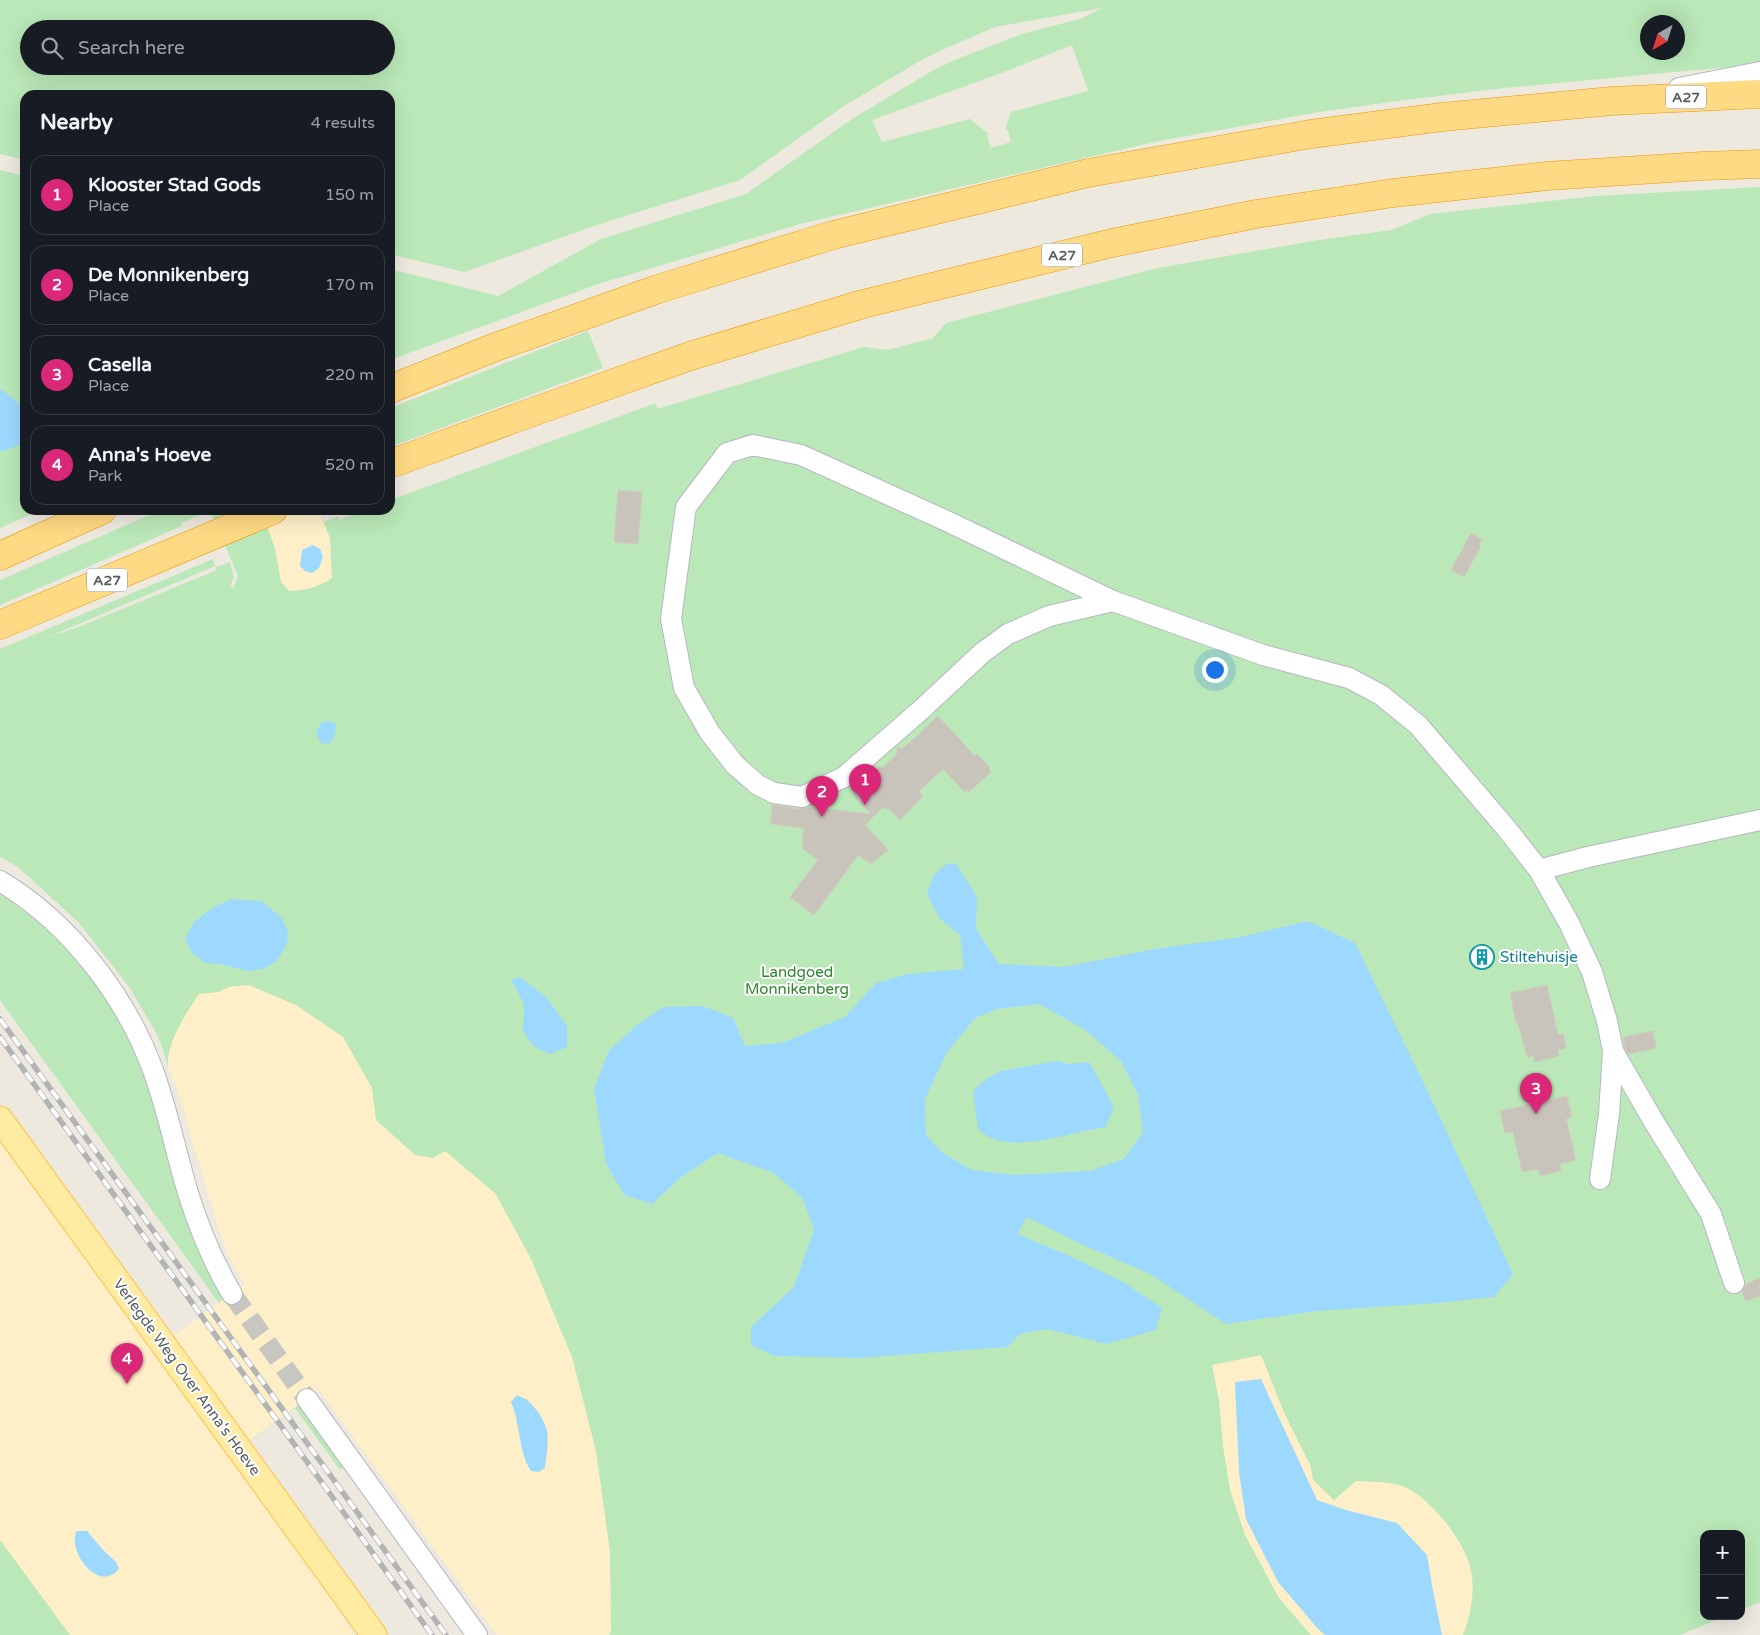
<!DOCTYPE html>
<html lang="en">
<head>
<meta charset="utf-8">
<style>
	:root { --surface:#171b24; --page:#20242c; --text:#f1f3f6; --muted:#9ea1a6; --line:#363941; --accent:#db2777 }
	body { margin:0; font-family:"Varela Round",sans-serif; background:var(--page); color:var(--text) }
	.controls { position:absolute; right:15px; bottom:15px; display:grid; overflow:hidden; border-radius:10px; box-shadow:0 5px 20px #0002 }
	.controls button { width:45px; height:45px; display:grid; place-items:center; padding:0; border:0; border-bottom:1px solid var(--line); background:var(--surface); color:var(--text); font:25px sans-serif }
	.compass { position:absolute; left:1640px; top:15px; width:45px; height:45px; border-radius:50%; background:var(--surface); box-shadow:0 5px 20px #0002; rotate:219deg }
	.you { position:absolute; left:1214px; top:669px; width:18px; height:18px; margin:-12px; border:4px solid #fff; border-radius:50%; background:#1a73e8; box-shadow:0 0 0 8px #1a73e833 }
	.badge { display:grid; place-items:center; width:32px; height:32px; border-radius:50%; background:var(--accent); color:#fff; font-size:16px; font-weight:700 }
	.pin { position:absolute; translate:-50% -41px; filter:drop-shadow(0 1px 2px #0008) }
	.pin::after { content:''; position:absolute; top:26px; width:18px; height:15px; background:inherit; clip-path:polygon(0 0,100% 0,50% 100%) }
	.list { margin:0; padding:0; list-style:none }
	h2 { display:flex; justify-content:space-between; align-items:center; height:65px; margin:0; padding:0 20px; font-size:21px }
	h2 small { font-size:16px; font-weight:400; color:var(--muted) }
	.list li { display:grid; grid-template-columns:32px 1fr auto; gap:15px; align-items:center; box-sizing:border-box; height:80px; margin:0 10px 10px; padding:0 10px; border:1px solid var(--line); border-radius:15px }
	.list b { display:block; font-size:19px; white-space:nowrap }
	.list p { margin:0; font-size:16px; white-space:nowrap; color:var(--muted) }
	.list em { font-size:16px; font-style:normal; color:var(--muted) }
	.icon { flex:none; width:28px; height:28px; fill:none; stroke:currentColor; stroke-width:2; stroke-linecap:round; stroke-linejoin:round }
	.map { position:relative; flex:none; width:1760px; height:1635px; overflow:hidden }
	.search { position:absolute; background:var(--surface); box-shadow:0 5px 20px #0002; left:20px; top:20px; width:375px; height:55px; display:flex; align-items:center; gap:12px; box-sizing:border-box; padding:0 18px; border-radius:28px; color:var(--muted); font-size:19px }
	.panel { position:absolute; background:var(--surface); box-shadow:0 5px 20px #0002; left:20px; top:90px; width:375px; height:425px; border-radius:15px }
	.map>svg:first-child { display:block }
	.green { fill:#bae8b8; fill-rule:evenodd }
	.sand { fill:#feefc9; fill-rule:evenodd }
	.water { fill:#9dd9ff; fill-rule:evenodd }
	.building { fill:#c8c4bc; stroke:#d2cbbd }
	.lines { fill:none; stroke-linecap:round; stroke-linejoin:round }
	.minor-tunnel { stroke:#c8c6c0; stroke-width:20; stroke-dasharray:20 10; stroke-linecap:butt }
	.minor-casing { stroke:#b5b9be; stroke-width:22 }
	.major-casing { stroke:#ffc246; stroke-width:27 }
	.highway-casing { stroke:#ec9600; stroke-width:29 }
	.minor { stroke:#fff; stroke-width:20 }
	.major { stroke:#ffeba2; stroke-width:25 }
	.highway { stroke:#ffda84; stroke-width:28 }
	.rail-casing { stroke:#b2b3b3; stroke-width:5.5 }
	.rail { stroke:#fff; stroke-width:4; stroke-dasharray:11; stroke-linecap:butt }
	.labels { text-anchor:middle; stroke-width:4; stroke-linejoin:round; paint-order:stroke }
	.shield { fill:#fff; stroke:#8a8e91; stroke-width:1 }
	.shield-label { font-size:14px; font-weight:bold; fill:#585d62 }
	.culture-label { font-size:15px; fill:#0d838f; stroke:#fff; text-anchor:start }
	.park-label { font-size:15px; fill:#2c872b; stroke:#fff }
	.street-label { font-size:15px; fill:#585d62; stroke:#fff }
</style>
</head>
<body>
<div class="map">
<svg width="1760" height="1635" viewBox="0 0 1760 1635">
	<rect width="100%" height="100%" fill="#ede9df"/>
	<!-- green -->
	<g class="green">
		<path d="M0,0H1760V64L1504,88L1398,101L1319,112L1154,142L800,224L598,284L390,360V269L498,296L601,239L746,194L852,119L932,71L957,59L1022,34L1083,18L1101,8L995,27L951,46L925,58L844,106L740,180L597,225L464,272L390,254V95H25V160L0,154ZM1648,22H1678V52H1648ZM29,29H386V66H29ZM1072,45L1088,91L1011,112L1005,130H1008L1011,142L991,148L987,135L989,134L970,119L882,142L872,120L1004,72Z"/>
		<polygon points="0,170 25,176 25,510 41,510 0,528"/>
		<polygon points="1760,187 1760,1602 1741,1610 1741,1534 1704,1534 1704,1616 1726,1616 1680,1635 527,1635 341,1374 300,1404 344,1467 340,1470 295,1408 230,1455 355,1635 0,1635 0,1139 155,1350 219,1303 0,1000 0,893 45,927 80,964 110,1003 135,1051 151,1098 191,1233 203,1262 225,1299 245,1284 172,1044 168,1065 158,1036 130,988 79,923 18,867 0,857 0,649 213,559 215,566 48,637 76,628 217,570 216,567 230,562 234,577 230,586 233,588 238,576 210,510 319,510 324,522 338,516 339,520 364,510 390,510 390,500 656,403 657,409 864,347 888,350 933,338 946,323 1158,268 1319,240 1392,230 1430,214 1596,196"/>
		<polygon points="588,331 603,368 390,447 390,408"/>
		<polygon points="161,510 202,510 204,513 181,523 182,526 0,605 0,580"/>
	</g>
	<!-- sand -->
	<g class="sand">
		<path d="M261,510H319L330,538L332,578C316,588 307,590 289,591L281,582L275,548Z"/>
		<path d="M249,985L296,1005L343,1037L372,1088L376,1120L415,1155L433,1158L445,1151L495,1193L531,1259L572,1357L596,1451L610,1552L611,1632L609,1635H497L319,1390L230,1455L275,1512L355,1635H70L0,1540V1139L155,1350L244,1284L229,1257L218,1228L177,1088C174,1081 169,1072 168,1065C166,1044 187,1011 199,994L219,992L229,987ZM526,1398L538,1412L547,1431L526,1464L515,1412L511,1402Z"/>
		<path d="M1261,1355L1285,1415L1311,1467L1313,1480L1334,1500L1356,1481C1372,1482 1387,1481 1402,1486C1428,1495 1464,1540 1470,1567C1476,1589 1471,1614 1463,1635H1311L1279,1598L1245,1535L1230,1490L1223,1446L1219,1400L1212,1365Z"/>
	</g>
	<!-- water -->
	<g class="water">
		<path d="M0,389C29,408 25,409 25,443L0,452Z"/>
		<polygon points="313,545 320,549 323,557 319,568 312,573 305,571 300,566 302,550"/>
		<polygon points="329,721 336,724 335,733 331,743 322,744 318,738 316,732 322,722"/>
		<path d="M947,863L956,864L977,897L976,929L999,964L1063,967L1155,949L1241,937L1308,921L1355,943L1428,1092L1513,1274L1494,1297L1437,1303L1316,1311L1226,1324L1150,1274L1083,1245L1027,1217L1017,1234L1065,1254L1123,1282L1162,1308L1156,1330L1106,1344L1047,1329L1020,1334L1008,1347L859,1358L774,1356L751,1345V1327L794,1287L814,1230L803,1199L774,1173L718,1153L681,1177L652,1204L624,1195L606,1163L594,1089L608,1052L637,1025L663,1007L703,1006L733,1018L745,1046L782,1043L845,1017L876,983L908,974L964,969L960,935L941,920L927,895L933,876ZM1039,1004L1084,1029L1121,1061L1138,1095L1143,1132L1124,1159L1090,1171L1016,1175L972,1170L943,1153L926,1135L925,1099L946,1054L975,1018L997,1009Z"/>
		<polygon points="232,899 261,901 282,918 288,932 287,944 277,961 263,969 249,971 219,964 205,963 192,953 185,939 194,922 214,907"/>
		<polygon points="521,978 546,997 567,1026 567,1047 550,1054 533,1046 523,1031 524,1004 511,979"/>
		<path d="M1057,1061L1069,1064L1089,1062L1114,1107L1106,1127C1071,1132 1024,1151 991,1138C986,1136 982,1132 978,1129L973,1091L986,1079L1001,1071Z"/>
		<polygon points="1261,1379 1317,1500 1346,1510 1397,1523 1427,1555 1432,1585 1442,1635 1325,1635 1318,1629 1278,1582 1246,1519 1239,1472 1235,1382"/>
		<path d="M517,1395C531,1400 544,1417 547,1431C549,1443 546,1457 545,1468L539,1472L531,1471C518,1451 521,1424 511,1402Z"/>
		<path d="M76,1531H87L103,1550L116,1562L119,1569C102,1590 77,1563 75,1543C74,1540 76,1535 76,1531Z"/>
	</g>
	<!-- building -->
	<g class="building">
		<polygon points="618,490 642,492 638,544 614,542"/>
		<polygon points="1471,533 1482,539 1479,545 1481,546 1464,577 1451,570"/>
		<polygon points="938,716 975,756 977,754 990,768 989,769 991,772 969,792 967,790 965,792 943,769 919,791 923,796 900,820 888,808 886,809 883,807 865,825 888,850 871,864 858,855 814,915 790,897 818,860 802,848 804,828 771,824 772,805 800,809 809,807 871,814 853,795 864,785 862,784 880,766 882,768 897,754 897,747 903,748 908,744"/>
		<polygon points="1488,948 1489,964 1475,966 1474,950"/>
		<polygon points="1547,985 1558,1035 1563,1034 1566,1048 1558,1050 1559,1056 1535,1062 1534,1056 1527,1057 1518,1023 1516,1023 1510,993"/>
		<polygon points="1653,1031 1656,1048 1628,1054 1625,1048 1623,1037"/>
		<polygon points="1567,1096 1572,1117 1566,1119 1576,1160 1560,1164 1561,1171 1540,1176 1538,1169 1522,1172 1513,1132 1505,1133 1500,1111"/>
		<polygon points="1760,1278 1760,1296 1746,1301 1742,1292 1746,1284"/>
	</g>
	<g class="lines">
		<!-- minor-tunnel -->
		<polyline class="minor-tunnel" points="232,1294 307,1399"/>
		<defs>
			<g id="minor">
				<polyline points="1679,88 1760,72"/>
				<polyline points="1113,601 1049,616 1008,634 982,653 922,709 844,777 802,797 774,793 758,785 735,765 710,733 684,688 671,619 686,507 727,453 753,445 801,455 951,523 1113,601 1263,655 1349,678 1381,695 1418,725 1506,828 1539,870 1569,923 1592,972 1607,1021 1613,1051"/>
				<polyline points="1539,870 1588,857 1760,820"/>
				<path d="M0,881C69,922 127,997 154,1073C168,1112 176,1153 188,1193C199,1228 213,1262 232,1294"/>
				<polyline points="1600,1179 1609,1114 1613,1051 1654,1122 1711,1214 1734,1283"/>
				<polyline points="307,1399 477,1635"/>
			</g>
			<polyline id="major" points="0,1119 374,1635"/>
			<g id="highway">
				<polyline points="390,389 493,348 658,289 833,235 1088,173 1311,134 1442,117 1612,101 1760,94"/>
				<polyline points="390,464 516,418 690,356 863,304 1112,243 1256,214 1393,193 1547,176 1702,166 1760,164"/>
				<polyline points="0,556 102,510"/>
				<polyline points="0,625 273,510"/>
			</g>
		</defs>
		<!-- minor casing -->
		<use href="#minor" class="minor-casing"/>
		<!-- major casing -->
		<use href="#major" class="major-casing"/>
		<!-- highway casing -->
		<use href="#highway" class="highway-casing"/>
		<!-- minor -->
		<use href="#minor" class="minor"/>
		<!-- major -->
		<use href="#major" class="major"/>
		<!-- highway -->
		<use href="#highway" class="highway"/>
		<defs>
			<g id="rail">
				<polyline points="0,1019 446,1635"/>
				<polyline points="0,1037 432,1635"/>
			</g>
		</defs>
		<!-- rail casing -->
		<use href="#rail" class="rail-casing"/>
		<!-- rail -->
		<use href="#rail" class="rail"/>
	</g>
	<!-- icons -->
	<defs>
		<symbol id="building-ring" viewBox="-11 -11 22 22"><circle r="9.5" fill="#fff" stroke="#0f9aa8" stroke-width="1.5"/><path d="M-4-6H4V6H1V3H-1V6H-4ZM-2.5-4.3h1.7v1.8h-1.7ZM.8-4.3h1.7v1.8H.8ZM-2.5-1h1.7V.8h-1.7ZM.8-1h1.7V.8H.8Z" fill="#0f9aa8"/></symbol>
	</defs>
	<g fill-rule="evenodd">
		<use href="#building-ring" x="1468" y="943" width="28" height="28"/>
	</g>
	<g class="labels">
		<!-- shield labels -->
		<g class="shield">
			<rect x="1666" y="85.5" width="40" height="23" rx="4"/>
			<rect x="1042" y="243.5" width="40" height="23" rx="4"/>
			<rect x="87" y="568.5" width="40" height="23" rx="4"/>
		</g>
		<g class="shield-label">
			<text x="1686" y="102">A27</text>
			<text x="1062" y="260">A27</text>
			<text x="107" y="585">A27</text>
		</g>
		<!-- culture labels -->
		<g class="culture-label">
			<text x="1500" y="962">Stiltehuisje</text>
		</g>
		<!-- park labels -->
		<g class="park-label">
			<text x="797" y="977">Landgoed<tspan x="797" dy="17">Monnikenberg</tspan></text>
		</g>
		<!-- street labels -->
		<g class="street-label">
			<text transform="translate(187 1377) rotate(54)" y="5">Verlegde Weg Over Anna's Hoeve</text>
		</g>
	</g>
</svg>
<div class="controls">
<button>+</button>
<button>−</button>
</div>
<svg class="compass" viewBox="-18 -18 36 36"><path d="M0-13l5 13h-10z" fill="#e53935"/><path d="M0 13l5-13h-10z" fill="#9ea1a6"/></svg>
<div class="you"></div>
<div class="pin badge" style="left:865px;top:805px">1</div>
<div class="pin badge" style="left:822px;top:817px">2</div>
<div class="pin badge" style="left:1536px;top:1114px">3</div>
<div class="pin badge" style="left:127px;top:1384px">4</div>
<div class="search"><svg class="icon" aria-label="search" viewBox="0 0 24 24"><circle cx="10" cy="10" r="6"/><path d="M15 15l6 6"/></svg>Search here</div>
<section class="panel">
<h2>Nearby<small>4 results</small></h2>
<ul class="list">
<li><span class="badge">1</span><div><b>Klooster Stad Gods</b><p>Place</p></div><em>150 m</em></li>
<li><span class="badge">2</span><div><b>De Monnikenberg</b><p>Place</p></div><em>170 m</em></li>
<li><span class="badge">3</span><div><b>Casella</b><p>Place</p></div><em>220 m</em></li>
<li><span class="badge">4</span><div><b>Anna's Hoeve</b><p>Park</p></div><em>520 m</em></li>
</ul>
</section>
</div>
</body>
</html>
